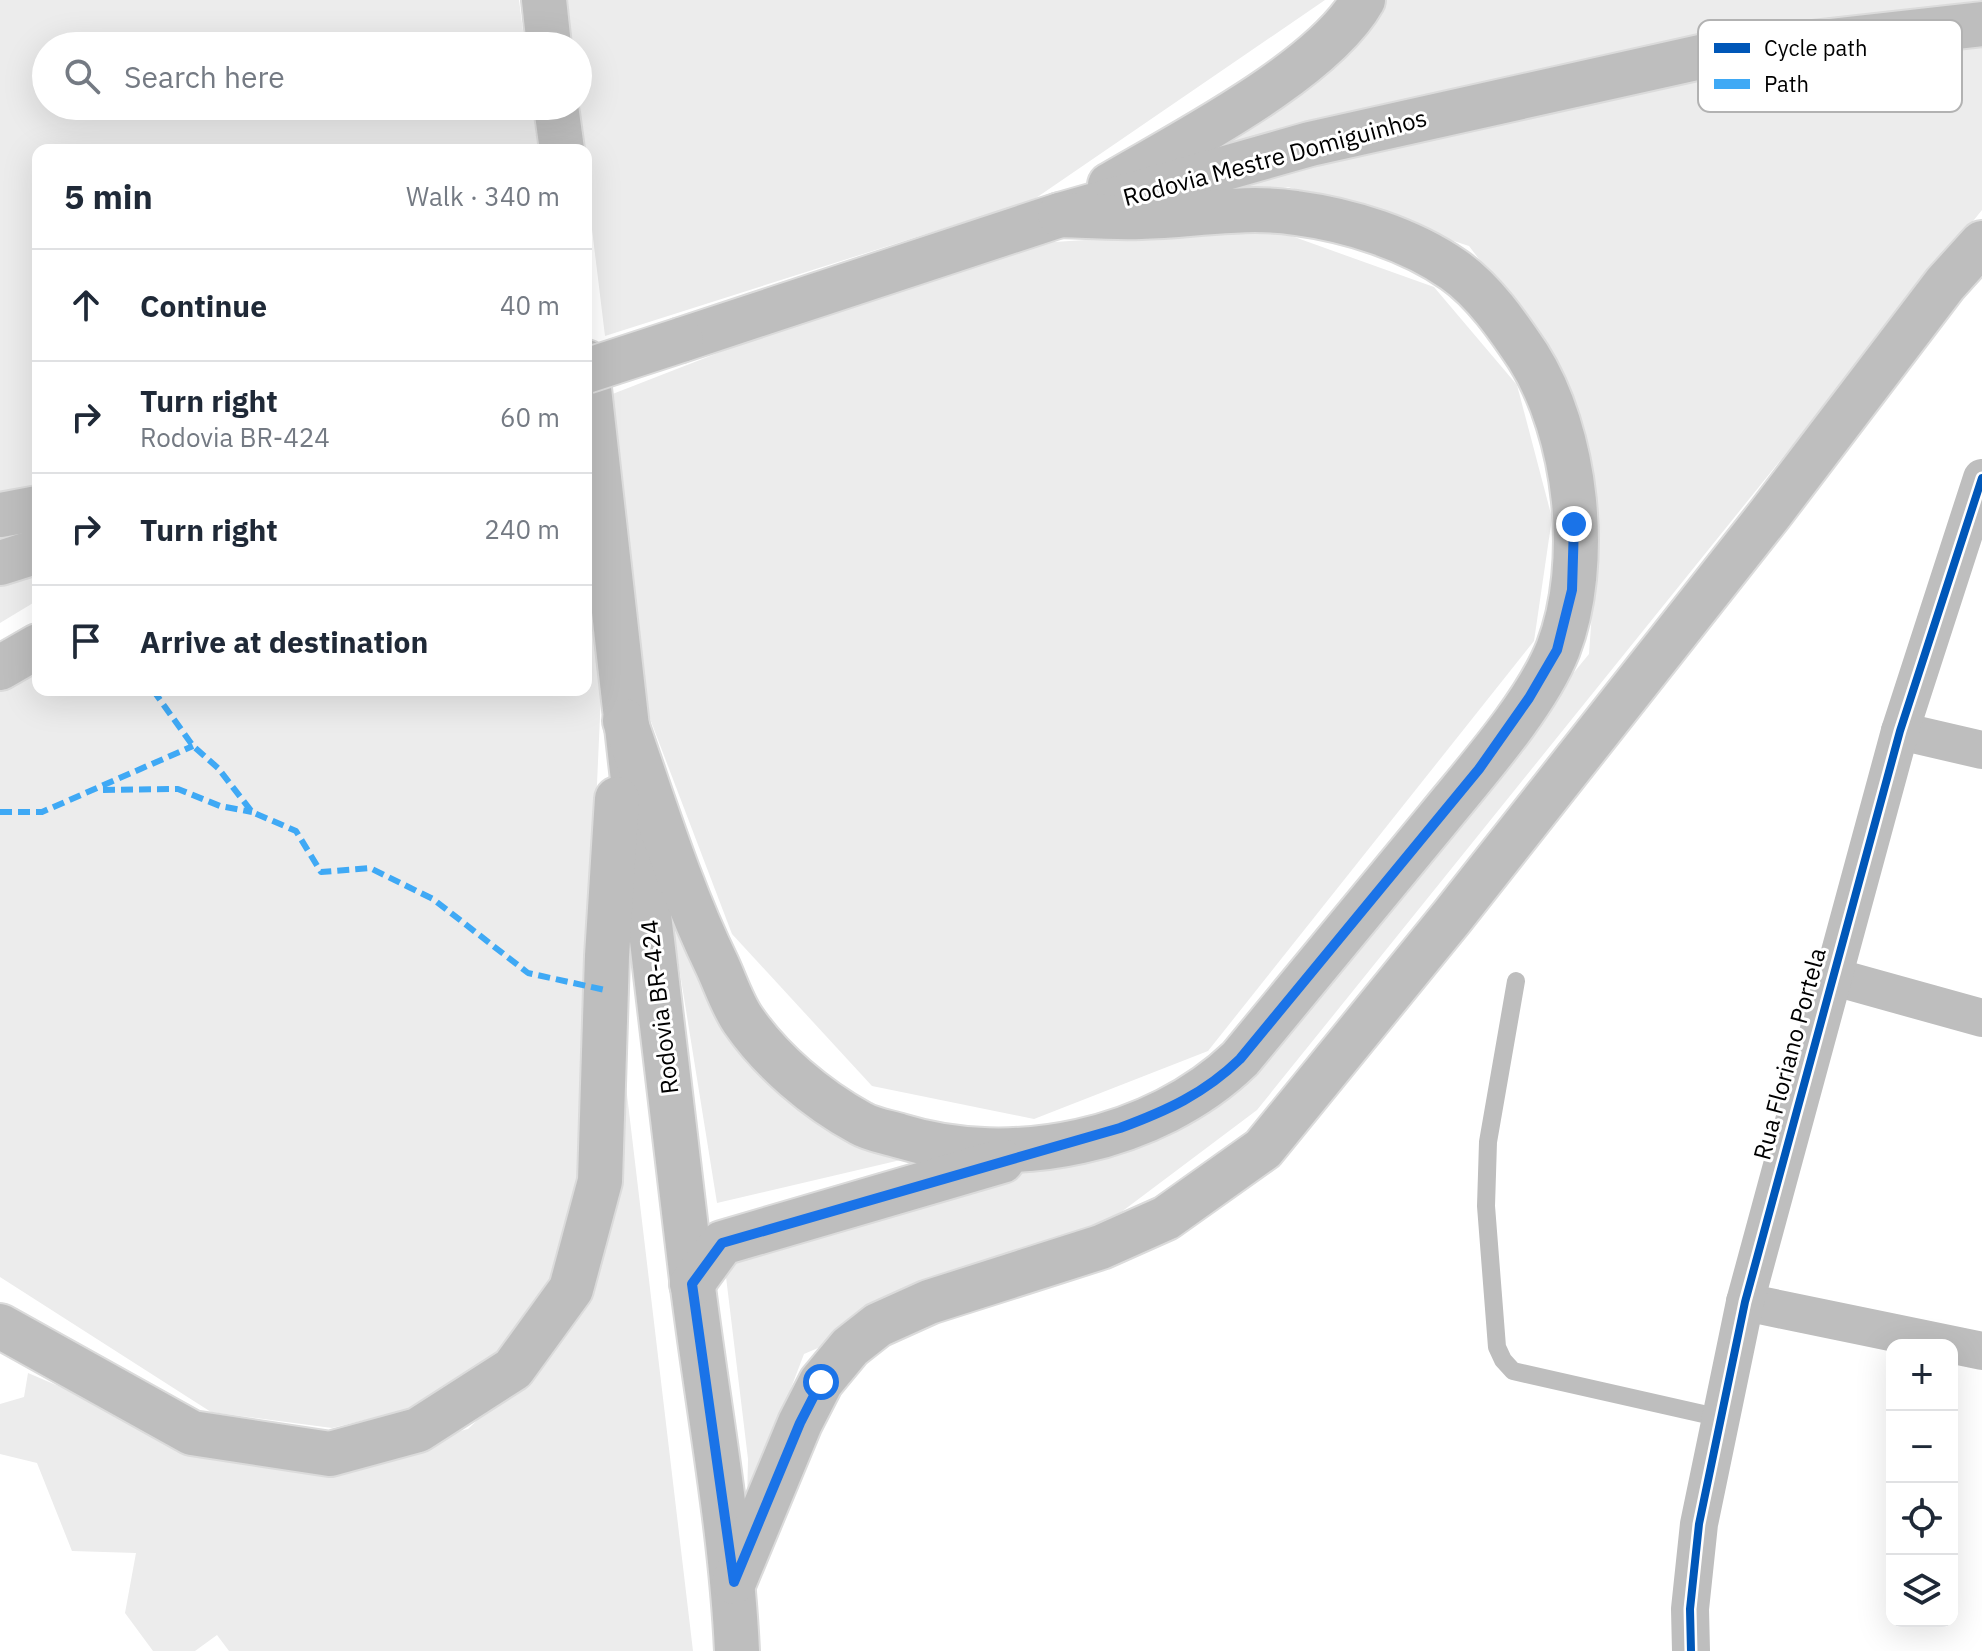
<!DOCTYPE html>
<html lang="en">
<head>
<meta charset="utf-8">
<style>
	:root { --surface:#fff; --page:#f2f2f3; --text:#1f2937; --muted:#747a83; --line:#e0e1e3 }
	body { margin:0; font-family:"IBM Plex Sans",sans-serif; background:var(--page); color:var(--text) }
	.controls { position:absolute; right:24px; bottom:24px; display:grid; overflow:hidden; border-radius:16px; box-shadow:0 8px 32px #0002 }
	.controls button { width:72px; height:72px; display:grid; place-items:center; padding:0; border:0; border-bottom:2px solid var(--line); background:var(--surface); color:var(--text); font:40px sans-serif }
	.stop { position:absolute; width:24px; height:24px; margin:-18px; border:6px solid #1a73e8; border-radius:50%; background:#fff }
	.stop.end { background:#1a73e8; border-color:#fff; box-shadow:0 2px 8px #0008 }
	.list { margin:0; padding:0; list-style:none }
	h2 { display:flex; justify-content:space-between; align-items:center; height:104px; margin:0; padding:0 32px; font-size:34px }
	h2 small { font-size:26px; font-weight:400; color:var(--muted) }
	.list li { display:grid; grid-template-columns:52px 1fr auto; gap:24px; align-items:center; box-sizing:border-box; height:112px; padding:0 32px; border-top:2px solid var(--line) }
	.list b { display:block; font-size:30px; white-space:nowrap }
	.list p { margin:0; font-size:26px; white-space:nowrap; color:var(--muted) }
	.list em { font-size:26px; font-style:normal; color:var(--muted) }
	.icon { flex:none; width:44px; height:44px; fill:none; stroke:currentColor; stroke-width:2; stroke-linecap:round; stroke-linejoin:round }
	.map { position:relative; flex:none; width:1982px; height:1651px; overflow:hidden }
	.search { position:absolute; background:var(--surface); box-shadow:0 8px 32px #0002; left:32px; top:32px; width:560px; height:88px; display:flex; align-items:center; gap:20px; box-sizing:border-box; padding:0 28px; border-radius:44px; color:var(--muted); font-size:30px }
	.panel { position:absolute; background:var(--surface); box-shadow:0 8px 32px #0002; left:32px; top:144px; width:560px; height:552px; border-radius:16px }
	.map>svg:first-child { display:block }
	.green { fill:#ececec }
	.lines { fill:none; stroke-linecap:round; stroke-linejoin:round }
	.primary-casing { stroke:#dbdbdb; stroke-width:48 }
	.lane { stroke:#bebebe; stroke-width:18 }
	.street { stroke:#bebebe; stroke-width:38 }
	.primary { stroke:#bebebe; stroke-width:44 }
	.primary-bridge-casing { stroke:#dbdbdb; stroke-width:48; stroke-linecap:butt }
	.primary-bridge { stroke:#bebebe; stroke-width:44 }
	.quiet { stroke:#3fa9f5; stroke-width:6; stroke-dasharray:12 6; stroke-linecap:butt }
	.cycleway-casing { stroke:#fff; stroke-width:13 }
	.cycleway { stroke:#0057b8; stroke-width:8 }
	.route { stroke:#1a73e8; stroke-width:10 }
	.labels { text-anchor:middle; stroke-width:6; stroke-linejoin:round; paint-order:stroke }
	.street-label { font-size:24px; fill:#000; stroke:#fff }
	.key { fill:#fff; stroke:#b2b2b2; stroke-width:2 }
	.key-label { font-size:22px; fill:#000 }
</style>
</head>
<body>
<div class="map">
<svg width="1982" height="1651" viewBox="0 0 1982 1651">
	<rect width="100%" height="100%" fill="#fff"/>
	<!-- green -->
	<g class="green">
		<polygon points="0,0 519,0 525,46 46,46 46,106 532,106 538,150 38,150 38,488 0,496"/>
		<polygon points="564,0 1325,0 1033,200 605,336 586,180 586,150 582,150 578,46 570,46"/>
		<polygon points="1387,0 1982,0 1704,36 1174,163 1381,15"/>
		<polygon points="1982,40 1982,210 1257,1110 1104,1225 804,1354 747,1503 748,1459 723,1252 1226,1098 1589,654 1598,527 1559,364 1469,246 1288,187 1158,197 1727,73"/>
		<polygon points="1269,228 1434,287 1517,385 1552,518 1534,641 1208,1051 1034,1119 872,1086 732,934 639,690 610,395 993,246"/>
		<polygon points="586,539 601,694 580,1166 555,1274 495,1358 418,1407 332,1428 211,1412 0,1277 0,688 38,664 38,690 586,690"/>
		<polygon points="38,571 38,600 0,623 0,583"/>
		<polygon points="658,836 705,965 847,1116 956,1147 717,1203"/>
		<polygon points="623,1061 693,1651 229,1651 217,1635 195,1651 153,1651 125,1613 136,1553 72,1551 37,1463 0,1454 0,1404 24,1397 28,1373 136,1419 328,1465 468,1429 557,1344"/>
	</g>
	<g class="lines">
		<defs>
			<g id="primary">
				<polyline points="544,0 549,46"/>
				<polyline points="556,106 562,150"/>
				<path d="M1110,185C1181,143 1323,71 1363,0"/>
				<polyline points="681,340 1060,215 1310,144 1714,54 1982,24"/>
				<path d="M586,362C618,663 655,962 690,1263C705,1392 731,1521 737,1651"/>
				<polyline points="0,515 38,508"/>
				<polyline points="0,563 38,551"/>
				<polyline points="0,668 38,646"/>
				<path d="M625,721C654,803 679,887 717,965C725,982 732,1004 743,1020C771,1061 816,1099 860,1123C872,1130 887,1132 900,1136C1012,1171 1155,1141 1240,1059C1305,980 1371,900 1437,820C1475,773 1536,705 1558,649C1591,563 1577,433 1528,356C1508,326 1484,291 1454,270C1410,239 1349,220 1296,213C1245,205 1192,216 1141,217C1114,218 1087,216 1060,215"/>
				<polyline points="692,1284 722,1243 1002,1161"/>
				<polyline points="0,1326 192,1433 330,1454 418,1430 513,1369 571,1289 600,1181 607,956 617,799"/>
				<polyline points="734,1582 800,1423 821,1382 850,1347 878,1325 929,1302 1101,1247 1166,1218 1263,1149 1452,917 1770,514 1945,284 1982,243"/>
			</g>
		</defs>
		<!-- primary casing -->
		<use href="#primary" class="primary-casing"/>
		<!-- lane -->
		<polyline class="lane" points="1516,981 1488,1142 1486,1206 1497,1347 1503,1360 1513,1371 1721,1418"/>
		<!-- street -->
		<g class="street">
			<polyline points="1900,731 1982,750"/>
			<polyline points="1831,976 1982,1018"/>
			<polyline points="1745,1302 1982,1351"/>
			<polyline points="1691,1651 1690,1609 1699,1524 1745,1302 1900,731 1982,478"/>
		</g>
		<!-- primary -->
		<use href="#primary" class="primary"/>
		<defs>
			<polyline id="primary-bridge" points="586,371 681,340"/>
		</defs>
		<!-- primary-bridge casing -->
		<use href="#primary-bridge" class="primary-bridge-casing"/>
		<!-- primary-bridge -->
		<use href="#primary-bridge" class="primary-bridge"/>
		<!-- quiet -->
		<g class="quiet">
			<polyline points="153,690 193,746 218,768 252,812 296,831 321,872 370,868 433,899 528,973 605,990"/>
			<polyline points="103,790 178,789 220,806 252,812"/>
			<polyline points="0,812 42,812 193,746"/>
		</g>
		<defs>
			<polyline id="cycleway" points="1691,1651 1690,1609 1699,1524 1745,1302 1900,731 1982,478"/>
		</defs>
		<!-- cycleway casing -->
		<use href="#cycleway" class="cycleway-casing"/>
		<!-- cycleway -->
		<use href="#cycleway" class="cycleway"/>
	</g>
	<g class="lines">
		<!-- route -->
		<path class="route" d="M821,1382L800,1423L734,1582L692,1284L722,1243L1120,1128C1166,1111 1204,1094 1240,1059L1479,769L1529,698L1557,650L1572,590L1574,524"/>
	</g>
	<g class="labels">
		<!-- street labels -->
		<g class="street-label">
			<text transform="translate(1275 158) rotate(-15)" y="8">Rodovia Mestre Domiguinhos</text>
			<text transform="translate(660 1007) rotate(-97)" y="8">Rodovia BR-424</text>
			<text transform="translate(1790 1054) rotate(-75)" y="8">Rua Floriano Portela</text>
		</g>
	</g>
	<!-- legend -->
	<rect x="1698" y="20" width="264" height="92" rx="12" class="key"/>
	<rect x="1714" y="43" width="36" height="10" fill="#0057b8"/>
	<rect x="1714" y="79" width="36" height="10" fill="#3fa9f5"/>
	<g class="key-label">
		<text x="1764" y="56">Cycle path</text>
		<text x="1764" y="92">Path</text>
	</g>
</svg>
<div class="controls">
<button>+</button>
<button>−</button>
<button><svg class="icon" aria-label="locate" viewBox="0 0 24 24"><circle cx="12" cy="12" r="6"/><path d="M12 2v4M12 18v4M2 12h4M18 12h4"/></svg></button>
<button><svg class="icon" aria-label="layers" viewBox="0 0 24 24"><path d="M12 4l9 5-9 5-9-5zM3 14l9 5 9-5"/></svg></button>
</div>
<div class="stop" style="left:821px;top:1382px"></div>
<div class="stop end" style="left:1574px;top:524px"></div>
<div class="search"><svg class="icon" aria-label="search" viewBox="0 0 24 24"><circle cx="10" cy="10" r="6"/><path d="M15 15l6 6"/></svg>Search here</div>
<section class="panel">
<h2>5 min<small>Walk · 340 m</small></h2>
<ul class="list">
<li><svg class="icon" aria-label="ahead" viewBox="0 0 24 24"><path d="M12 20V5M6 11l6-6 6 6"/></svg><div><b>Continue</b></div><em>40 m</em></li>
<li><svg class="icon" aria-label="right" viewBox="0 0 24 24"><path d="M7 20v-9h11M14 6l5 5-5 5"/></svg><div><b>Turn right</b><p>Rodovia BR-424</p></div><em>60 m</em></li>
<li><svg class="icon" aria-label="right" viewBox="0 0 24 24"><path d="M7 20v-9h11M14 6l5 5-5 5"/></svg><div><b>Turn right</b></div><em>240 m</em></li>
<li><svg class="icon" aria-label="arrive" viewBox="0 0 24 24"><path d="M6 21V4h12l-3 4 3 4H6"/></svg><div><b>Arrive at destination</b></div></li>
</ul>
</section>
</div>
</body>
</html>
